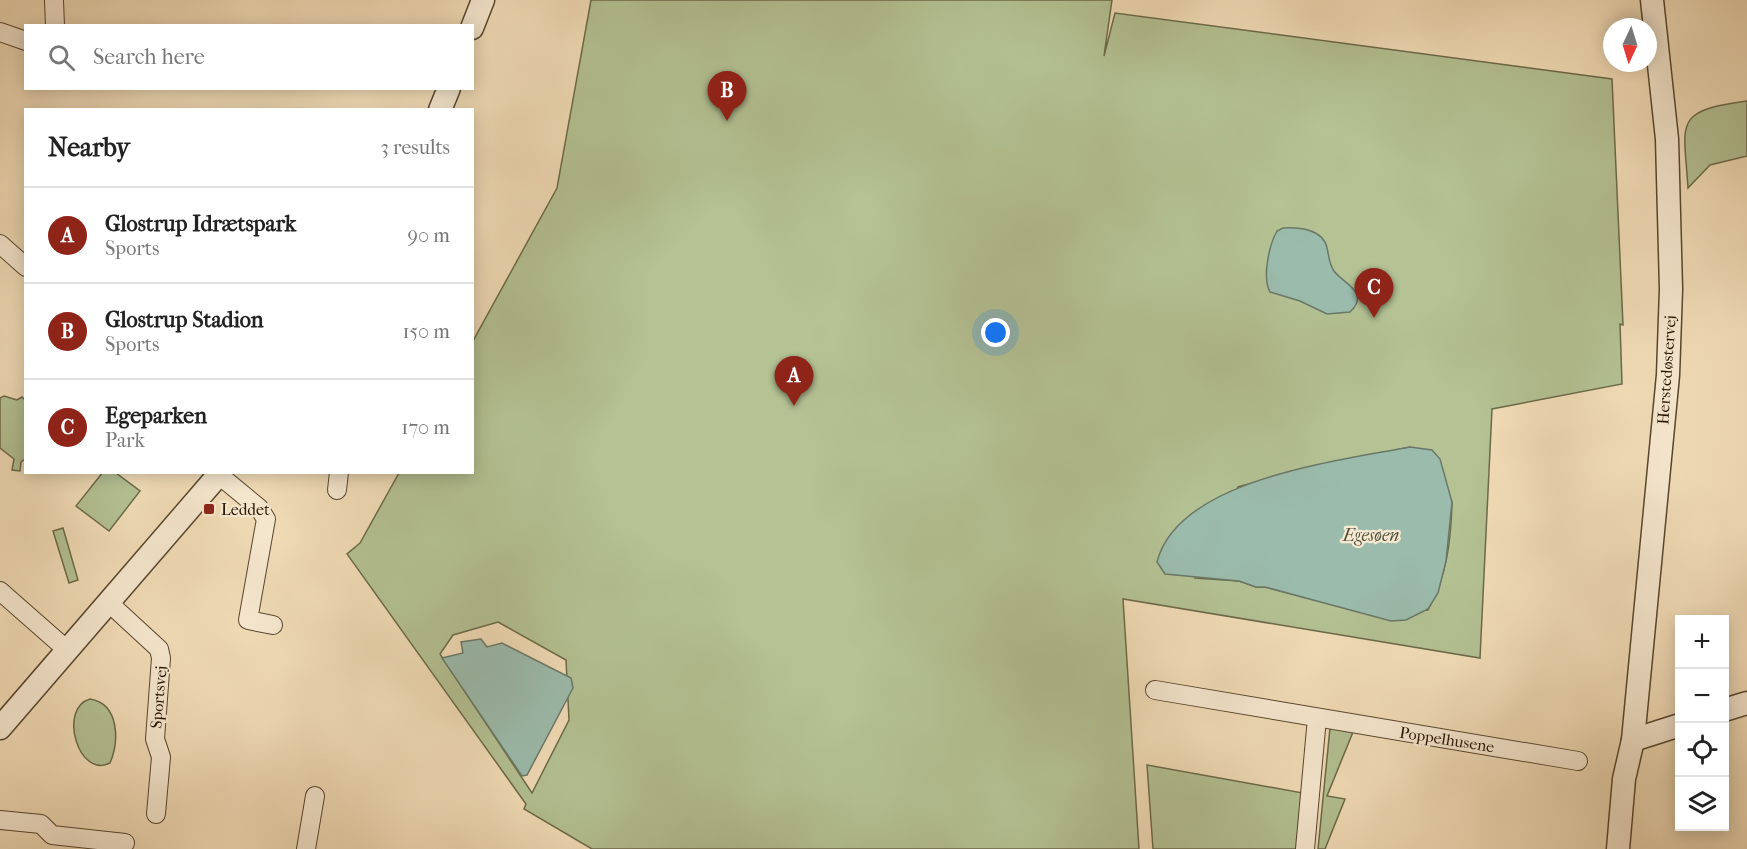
<!DOCTYPE html>
<html lang="en">
<head>
<meta charset="utf-8">
<style>
	:root { --surface:#fff; --page:#f6f6f6; --text:#222; --muted:#767676; --line:#e0e0e0; --accent:#8f2418 }
	body { margin:0; font-family:"IM FELL French Canon",serif; background:var(--page); color:var(--text) }
	.controls { position:absolute; right:18px; bottom:18px; display:grid; overflow:hidden; border-radius:0px; box-shadow:0 3px 15px #0003 }
	.controls button { width:54px; height:54px; display:grid; place-items:center; padding:0; border:0; border-bottom:2px solid var(--line); background:var(--surface); color:var(--text); font:30px sans-serif }
	.compass { position:absolute; left:1603px; top:18px; width:54px; height:54px; border-radius:50%; background:var(--surface); box-shadow:0 3px 15px #0003; rotate:184deg }
	.you { position:absolute; left:996px; top:333px; width:21px; height:21px; margin:-15px; border:4px solid #fff; border-radius:50%; background:#1a73e8; box-shadow:0 0 0 9px #1a73e833 }
	.badge { display:grid; place-items:center; width:39px; height:39px; border-radius:50%; background:var(--accent); color:#fff; font-size:20px; font-weight:700 }
	.pin { position:absolute; translate:-50% -50px; filter:drop-shadow(0 2px 3px #0008) }
	.pin::after { content:''; position:absolute; top:32px; width:21px; height:18px; background:inherit; clip-path:polygon(0 0,100% 0,50% 100%) }
	.list { margin:0; padding:0; list-style:none }
	h2 { display:flex; justify-content:space-between; align-items:center; height:78px; margin:0; padding:0 24px; font-size:26px }
	h2 small { font-size:20px; font-weight:400; color:var(--muted) }
	.list li { display:grid; grid-template-columns:39px 1fr auto; gap:18px; align-items:center; box-sizing:border-box; height:96px; padding:0 24px; border-top:2px solid var(--line) }
	.list b { display:block; font-size:22px; white-space:nowrap }
	.list p { margin:0; font-size:20px; white-space:nowrap; color:var(--muted) }
	.list em { font-size:20px; font-style:normal; color:var(--muted) }
	.icon { flex:none; width:33px; height:33px; fill:none; stroke:currentColor; stroke-width:2; stroke-linecap:round; stroke-linejoin:round }
	.map { position:relative; flex:none; width:1747px; height:849px; overflow:hidden }
	.search { position:absolute; background:var(--surface); box-shadow:0 3px 15px #0003; left:24px; top:24px; width:450px; height:66px; display:flex; align-items:center; gap:15px; box-sizing:border-box; padding:0 21px; border-radius:0px; color:var(--muted); font-size:22px }
	.panel { position:absolute; background:var(--surface); box-shadow:0 3px 15px #0003; left:24px; top:108px; width:450px; height:366px; border-radius:0px }
	.map>svg:first-child { display:block }
	.green { fill:#b4c294; stroke:#6c6a4a; stroke-width:1.5; fill-rule:evenodd }
	.water { fill:#9bbcad; stroke:#6b7868; stroke-width:1.5 }
	.lines { fill:none; stroke-linecap:round; stroke-linejoin:round }
	.minor-casing { stroke:#57462e; stroke-width:20 }
	.tertiary-casing { stroke:#57462e; stroke-width:25 }
	.minor { stroke:#f7e9d1; stroke-width:18 }
	.tertiary { stroke:#f7e9d1; stroke-width:22 }
	.poi-dot { fill:#8f2418; stroke:#f7e9d1; stroke-width:2 }
	.labels { text-anchor:middle; stroke-width:4.5; stroke-linejoin:round; paint-order:stroke }
	.street-label { font-size:16px; fill:#231300; stroke:#f7e9d1 }
	.poi-label { font-size:16px; fill:#231300; stroke:#f7e9d1; text-anchor:start }
	.water-label { font-size:18px; font-style:italic; fill:#4d4e3d; stroke:#f7e9d1 }
</style>
</head>
<body>
<div class="map">
<svg width="1747" height="849" viewBox="0 0 1747 849">
	<rect width="100%" height="100%" fill="#f2ddb8"/>
	<filter id="stains"><feTurbulence type="fractalNoise" baseFrequency=".00333" numOctaves="4"/><feColorMatrix values="0 0 0 0 .2 0 0 0 0 .09 0 0 0 0 .02 0 0 0 .5 -.17"/></filter>
	<radialGradient id="worn" r=".72"><stop offset=".6" stop-color="#630" stop-opacity="0"/><stop offset="1" stop-color="#630" stop-opacity=".3"/></radialGradient>
	<!-- green -->
	<g class="green">
		<path d="M591,0H1112L1104,56L1115,13L1612,79L1623,325L1620,324L1622,384L1492,409L1480,658L1123,599L1139,849H592L524,809L526,804L347,554L360,543L399,473L472,472L473,341L557,188ZM1410,447L1452,502C1451,540 1447,576 1428,610L1367,613L1265,587H1256L1239,581L1195,578L1238,487L1299,470ZM498,622L566,660L569,720L532,793L440,654L453,635Z"/>
		<path d="M1747,101V156L1710,165L1688,188C1684,122 1672,111 1747,101Z"/>
		<polygon points="4,396 17,400 22,397 25,400 25,459 21,462 20,471 12,470 14,459 0,448 0,398"/>
		<polygon points="103,472 116,473 140,491 109,531 76,506"/>
		<polygon points="63,528 78,580 69,583 53,531"/>
		<path d="M90,699C120,704 119,742 110,763C78,779 58,708 90,699Z"/>
		<polygon points="1330,728 1353,732 1327,796 1345,799 1325,849 1318,849"/>
		<polygon points="1147,765 1303,793 1298,849 1153,849"/>
	</g>
	<!-- water -->
	<g class="water">
		<path d="M1283,228C1299,227 1323,229 1327,248C1329,256 1329,264 1334,271C1342,283 1371,292 1350,312L1327,314L1300,301L1270,292C1262,278 1269,245 1277,231Z"/>
		<path d="M1410,447L1432,450L1440,459L1452,502L1446,561L1438,593L1428,609L1406,620L1391,621L1265,587H1256L1239,581L1165,574L1157,562C1178,479 1338,461 1410,447Z"/>
		<polygon points="481,639 487,647 502,643 571,678 573,688 527,775 522,776 442,658 463,653 461,642"/>
	</g>
	<g class="lines">
		<defs>
			<g id="minor">
				<polyline points="54,0 55,26"/>
				<polyline points="0,32 26,41"/>
				<polyline points="0,244 26,267"/>
				<polyline points="219,475 259,508 266,519 248,620 273,625"/>
				<polyline points="337,490 339,472"/>
				<polyline points="0,591 66,649"/>
				<polyline points="108,602 159,649 161,658 155,739 161,757 156,814"/>
				<polyline points="1155,690 1578,761"/>
				<polyline points="0,820 41,824 52,835 125,843"/>
				<polyline points="306,849 315,796"/>
				<polyline points="1305,849 1317,718"/>
			</g>
			<g id="tertiary">
				<polyline points="472,28 483,0"/>
				<polyline points="440,110 449,88"/>
				<polyline points="1724,710 1747,703"/>
				<polyline points="0,728 221,472"/>
				<polyline points="1633,740 1680,725"/>
				<polyline points="1618,849 1624,779 1633,740 1668,375 1671,289 1667,139 1652,0"/>
			</g>
		</defs>
		<!-- minor casing -->
		<use href="#minor" class="minor-casing"/>
		<!-- tertiary casing -->
		<use href="#tertiary" class="tertiary-casing"/>
		<!-- minor -->
		<use href="#minor" class="minor"/>
		<!-- tertiary -->
		<use href="#tertiary" class="tertiary"/>
	</g>
	<!-- markers -->
	<rect class="poi-dot" x="203" y="503" width="12" height="12" rx="3"/>
	<g class="labels">
		<!-- street labels -->
		<g class="street-label">
			<text transform="translate(1666 370) rotate(-86)" y="6">Herstedøstervej</text>
			<text transform="translate(158 697) rotate(-85)" y="6">Sportsvej</text>
			<text transform="translate(1447 739) rotate(9)" y="6">Poppelhusene</text>
		</g>
		<!-- poi labels -->
		<g class="poi-label">
			<text x="221" y="515">Leddet</text>
		</g>
		<!-- water labels -->
		<g class="water-label">
			<text x="1371" y="541">Egesøen</text>
		</g>
	</g>
	<rect width="100%" height="100%" filter="url(#stains)"/>
	<rect width="100%" height="100%" fill="url(#worn)"/>
</svg>
<div class="controls">
<button>+</button>
<button>−</button>
<button><svg class="icon" aria-label="locate" viewBox="0 0 24 24"><circle cx="12" cy="12" r="6"/><path d="M12 2v4M12 18v4M2 12h4M18 12h4"/></svg></button>
<button><svg class="icon" aria-label="layers" viewBox="0 0 24 24"><path d="M12 4l9 5-9 5-9-5zM3 14l9 5 9-5"/></svg></button>
</div>
<svg class="compass" viewBox="-18 -18 36 36"><path d="M0-13l5 13h-10z" fill="#e53935"/><path d="M0 13l5-13h-10z" fill="#767676"/></svg>
<div class="you"></div>
<div class="pin badge" style="left:794px;top:406px">A</div>
<div class="pin badge" style="left:727px;top:121px">B</div>
<div class="pin badge" style="left:1374px;top:318px">C</div>
<div class="search"><svg class="icon" aria-label="search" viewBox="0 0 24 24"><circle cx="10" cy="10" r="6"/><path d="M15 15l6 6"/></svg>Search here</div>
<section class="panel">
<h2>Nearby<small>3 results</small></h2>
<ul class="list">
<li><span class="badge">A</span><div><b>Glostrup Idrætspark</b><p>Sports</p></div><em>90 m</em></li>
<li><span class="badge">B</span><div><b>Glostrup Stadion</b><p>Sports</p></div><em>150 m</em></li>
<li><span class="badge">C</span><div><b>Egeparken</b><p>Park</p></div><em>170 m</em></li>
</ul>
</section>
</div>
</body>
</html>
